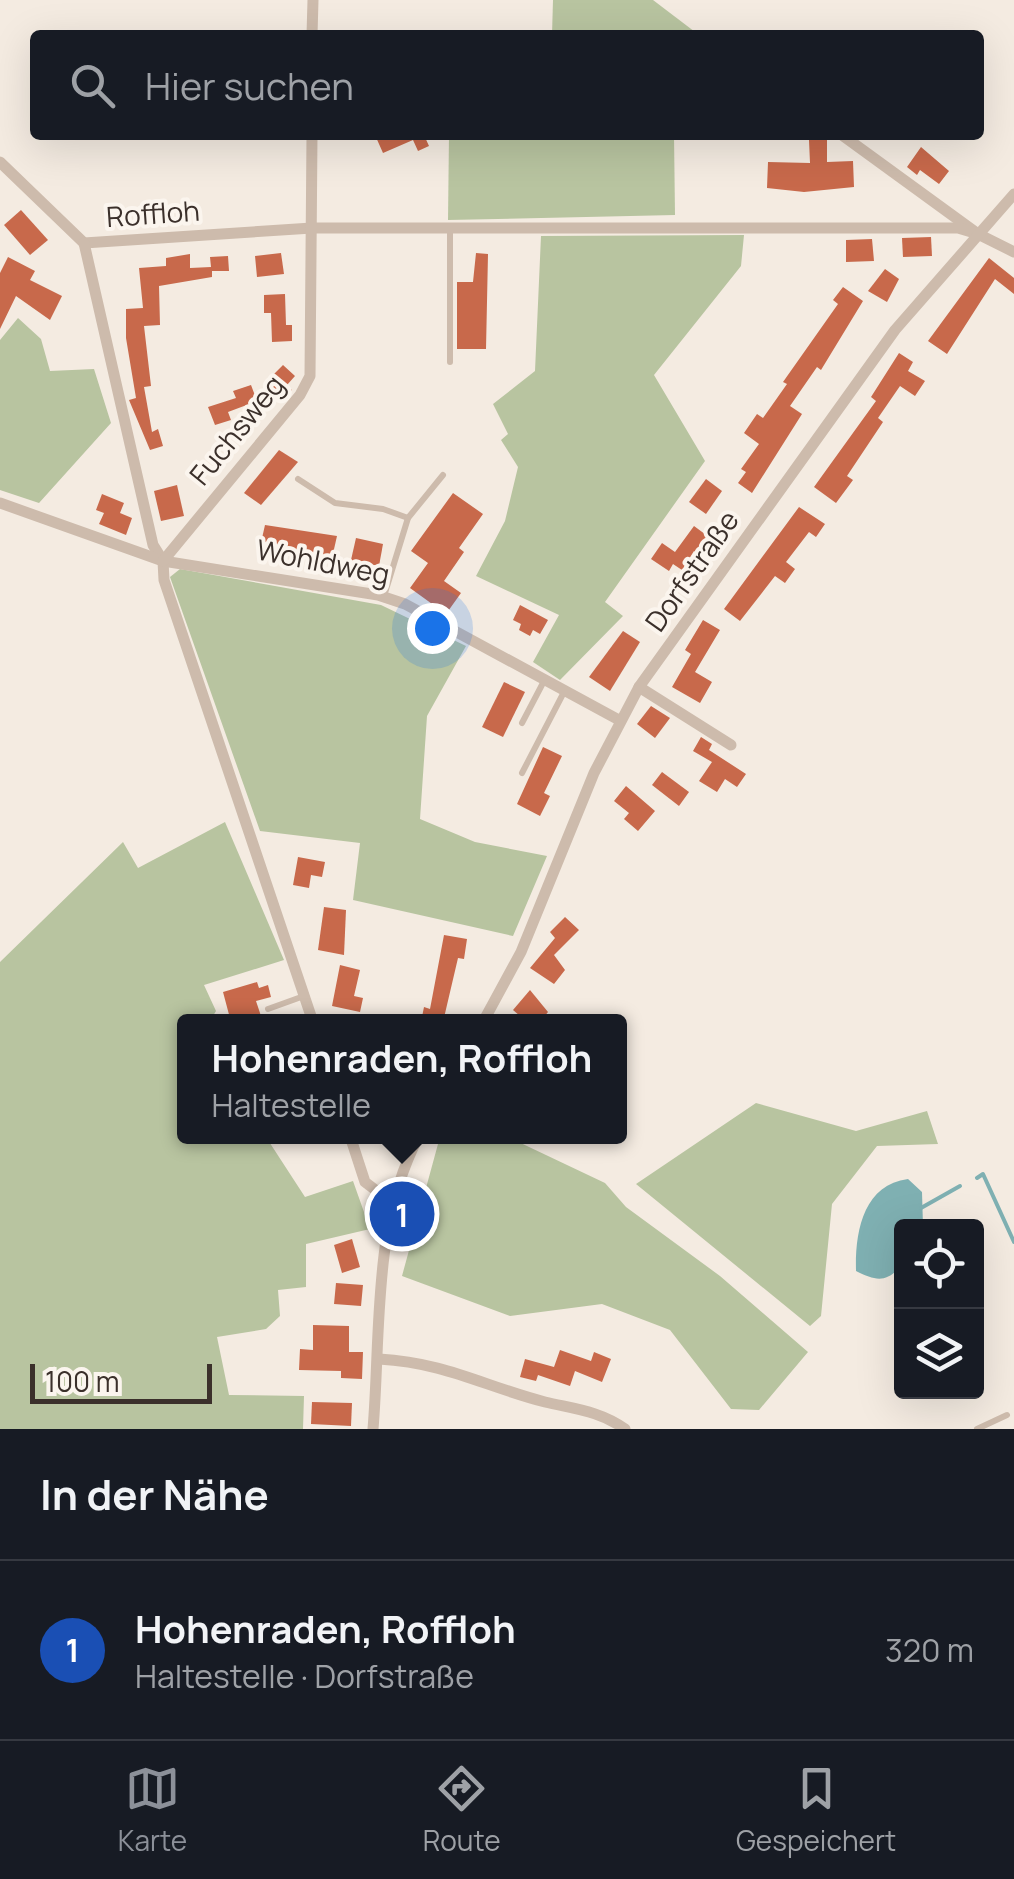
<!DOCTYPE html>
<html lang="de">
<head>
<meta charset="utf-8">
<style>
	:root { --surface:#171b24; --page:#242831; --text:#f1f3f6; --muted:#9ea1a6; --line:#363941; --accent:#8c9099 }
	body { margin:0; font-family:Manrope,sans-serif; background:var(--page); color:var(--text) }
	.controls { position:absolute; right:30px; bottom:30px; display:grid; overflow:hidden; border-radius:10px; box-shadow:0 10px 40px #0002 }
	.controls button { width:90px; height:90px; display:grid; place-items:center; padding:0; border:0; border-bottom:2px solid var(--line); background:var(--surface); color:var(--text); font:50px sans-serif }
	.scale { position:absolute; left:30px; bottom:25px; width:182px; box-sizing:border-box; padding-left:10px; border:5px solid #3b302b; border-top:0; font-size:28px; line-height:35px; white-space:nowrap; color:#3b302b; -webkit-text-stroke:8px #fbf5ee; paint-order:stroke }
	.you { position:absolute; left:432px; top:628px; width:35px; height:35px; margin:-25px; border:8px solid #fff; border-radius:50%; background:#1a73e8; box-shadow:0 0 0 15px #1a73e833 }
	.badge { display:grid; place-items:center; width:65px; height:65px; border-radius:50%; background:var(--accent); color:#fff; font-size:32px; font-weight:700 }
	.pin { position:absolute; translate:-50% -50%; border:5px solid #fff; box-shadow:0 2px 10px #0006 }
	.popup { position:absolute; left:177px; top:1014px; width:450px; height:130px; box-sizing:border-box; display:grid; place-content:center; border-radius:10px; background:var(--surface); filter:drop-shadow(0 2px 8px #0005); font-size:32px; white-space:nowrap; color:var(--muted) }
	.popup b { font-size:38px; color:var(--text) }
	.popup::after { content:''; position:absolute; left:50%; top:100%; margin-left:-20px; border:20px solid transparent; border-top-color:var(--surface) }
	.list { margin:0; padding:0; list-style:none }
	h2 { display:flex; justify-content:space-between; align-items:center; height:130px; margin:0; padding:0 40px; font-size:42px }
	h2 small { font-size:32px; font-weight:400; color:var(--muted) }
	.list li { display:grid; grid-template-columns:65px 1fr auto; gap:30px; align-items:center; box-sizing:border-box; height:180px; padding:0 40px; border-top:2px solid var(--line) }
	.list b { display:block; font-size:38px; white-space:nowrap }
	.list p { margin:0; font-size:32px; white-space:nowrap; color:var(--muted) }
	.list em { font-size:32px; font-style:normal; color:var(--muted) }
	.icon { flex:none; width:55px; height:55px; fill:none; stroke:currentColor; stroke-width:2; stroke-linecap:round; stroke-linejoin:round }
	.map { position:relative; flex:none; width:1014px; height:1429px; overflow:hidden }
	.search { position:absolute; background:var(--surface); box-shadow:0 10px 40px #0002; left:30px; right:30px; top:30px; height:110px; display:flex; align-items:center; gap:25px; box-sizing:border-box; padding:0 35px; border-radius:10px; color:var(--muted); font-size:38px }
	.sheet { height:310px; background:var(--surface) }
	nav { display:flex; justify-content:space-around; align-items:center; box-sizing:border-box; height:140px; border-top:2px solid var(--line); background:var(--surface); font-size:28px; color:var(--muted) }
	nav a { display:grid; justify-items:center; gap:5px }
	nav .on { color:var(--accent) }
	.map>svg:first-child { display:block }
	.green { fill:#b8c4a0 }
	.water { fill:#7fb0b2 }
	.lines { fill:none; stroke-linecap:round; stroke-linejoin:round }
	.stream { stroke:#7fb0b2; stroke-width:4 }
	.building { fill:#c8694b }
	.lane { stroke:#cdbbac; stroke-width:6 }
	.street { stroke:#cdbbac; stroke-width:11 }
	.labels { text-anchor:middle; stroke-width:8; stroke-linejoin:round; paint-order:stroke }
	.street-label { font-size:28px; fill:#3b302b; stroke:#fbf5ee }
</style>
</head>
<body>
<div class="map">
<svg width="1014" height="1429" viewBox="0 0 1014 1429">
	<rect width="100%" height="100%" fill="#f4ebe1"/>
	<!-- green -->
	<g class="green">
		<polygon points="553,0 653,0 699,35 552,35"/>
		<polygon points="449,135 674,135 675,215 448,220"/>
		<polygon points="744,235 741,266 654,375 705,461 605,602 623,616 560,680 533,662 559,615 476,576 505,521 518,467 501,440 508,434 493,404 535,371 541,236"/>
		<polygon points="18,318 41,339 50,371 94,369 111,423 39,503 0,490 0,340"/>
		<polygon points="180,569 381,605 466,646 427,716 420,819 475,842 547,856 513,936 353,900 360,843 260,831 170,577"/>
		<polygon points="225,822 284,960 204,985 216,1011 210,1021 185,1022 185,1136 266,1137 305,1197 353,1181 370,1229 306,1244 306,1287 278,1290 280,1316 266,1329 217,1337 229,1395 304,1396 303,1429 0,1429 0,962 123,842 138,868"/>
		<polygon points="756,1103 856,1131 927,1111 938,1144 877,1146 832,1204 821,1316 810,1326 636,1184"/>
		<polygon points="482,1137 508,1137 605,1183 626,1207 720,1276 808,1352 759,1410 731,1409 670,1330 602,1304 510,1316 402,1276 438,1144"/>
	</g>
	<!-- water -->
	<path class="water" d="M908,1179L922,1192L923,1226H902L901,1266C886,1283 876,1281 856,1271C855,1232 863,1185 908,1179Z"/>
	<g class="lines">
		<!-- stream -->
		<g class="stream">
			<polyline points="977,1178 983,1174 1014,1242"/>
			<polyline points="921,1208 960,1186"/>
		</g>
	</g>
	<!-- building -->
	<g class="building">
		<polygon points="375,135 424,135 429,146 418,151 413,140 383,153"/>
		<polygon points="827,139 827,162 853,161 854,187 804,192 767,188 768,162 810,163 809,140"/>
		<polygon points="921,147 949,171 939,184 920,170 917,175 907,167"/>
		<polygon points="21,210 48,240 30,255 4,225"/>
		<polygon points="931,237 932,256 903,257 902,238"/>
		<polygon points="872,239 874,261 846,262 846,240"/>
		<polygon points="281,253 284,274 257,277 255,256"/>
		<polygon points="476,253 488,254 486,349 457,349 457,282 473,282"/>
		<polygon points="190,254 190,268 211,267 210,257 228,256 229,271 212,271 212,277 159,286 160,325 144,326 151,386 144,387 152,432 158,429 163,446 150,450 129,400 136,398 126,338 126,309 143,308 139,268 166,266 166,258"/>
		<polygon points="8,257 35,271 30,280 62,296 50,320 16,296 0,329 0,273"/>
		<polygon points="989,258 1014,278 1014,294 995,279 947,354 928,341"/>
		<polygon points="885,269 899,279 887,302 868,291"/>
		<polygon points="843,287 863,301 821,370 817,367 790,406 802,414 752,493 738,483 746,472 741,469 759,444 744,433 757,414 763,418 787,384 783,382 838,304 833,300"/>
		<polygon points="285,294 286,325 292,325 292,341 272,342 271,313 264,313 264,295"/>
		<polygon points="899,353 913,362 908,371 925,381 915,396 900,386 878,418 883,422 847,476 853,480 836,503 814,487 876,401 871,397"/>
		<polygon points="283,365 295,376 287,385 292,390 281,403 269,391 278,382 272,376"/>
		<polygon points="251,385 257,401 228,412 231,420 215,425 208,407 236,398 233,391"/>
		<polygon points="279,450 298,462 261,505 244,493"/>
		<polygon points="706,479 722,491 706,514 689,502"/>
		<polygon points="177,485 184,516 161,521 154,491"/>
		<polygon points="453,493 483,514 459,548 464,552 444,581 461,593 446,614 410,588 428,563 411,551"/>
		<polygon points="102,494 124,503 120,513 132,518 126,535 99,524 104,513 96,510"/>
		<polygon points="799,507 825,524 816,537 809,532 786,562 795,569 785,583 775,576 740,621 724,609"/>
		<polygon points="265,525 337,536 332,558 260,547"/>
		<polygon points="694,526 717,543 705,559 694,551 682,570 673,564 669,571 651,559 662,543 675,552"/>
		<polygon points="356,538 383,544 379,566 351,560"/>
		<polygon points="520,605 548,620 540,634 533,630 530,636 519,630 521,624 513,620"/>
		<polygon points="703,620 720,630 695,672 712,682 700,703 672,687 691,654 685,650"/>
		<polygon points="623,631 640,642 610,691 589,677"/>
		<polygon points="504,682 525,692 503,737 482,727"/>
		<polygon points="651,706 670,718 655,738 637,724"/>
		<polygon points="701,737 712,744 709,750 746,774 737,787 725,779 717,792 699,781 712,762 693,751"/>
		<polygon points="543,747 562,756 544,793 550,796 540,816 517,804"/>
		<polygon points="662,772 689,792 679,806 652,785"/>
		<polygon points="626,786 655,811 638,831 624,819 629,813 614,801"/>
		<polygon points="298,857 325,862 322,877 311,875 309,888 293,885"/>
		<polygon points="324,907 346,910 344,955 318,950"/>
		<polygon points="565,917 579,930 554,955 565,970 554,984 530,968 555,938 550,932"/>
		<polygon points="444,935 467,939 464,959 458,958 443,1022 421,1022 424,1007 430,1009"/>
		<polygon points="340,965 360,970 354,996 363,998 360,1012 332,1006"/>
		<polygon points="257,982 259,988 268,985 271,997 256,1001 263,1022 231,1022 223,992"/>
		<polygon points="530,990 548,1012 540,1022 527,1022 513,1010"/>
		<polygon points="352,1239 360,1267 342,1273 334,1245"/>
		<polygon points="336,1283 363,1285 361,1306 334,1304"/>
		<polygon points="313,1325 349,1326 349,1352 363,1352 362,1379 341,1378 341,1371 299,1370 300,1349 313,1350"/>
		<polygon points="560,1350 591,1361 594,1352 611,1359 602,1382 575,1371 570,1386 538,1375 536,1381 520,1377 525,1359 554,1367"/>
		<polygon points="312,1402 352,1403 351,1426 311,1424"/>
	</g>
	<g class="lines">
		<!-- lane -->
		<g class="lane">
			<polyline points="450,229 450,362"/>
			<polyline points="298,479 335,503 383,509 408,518"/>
			<polyline points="384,596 408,518 443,475"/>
			<polyline points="522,723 544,681"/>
			<polyline points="522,773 564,692"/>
			<polyline points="268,1009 304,996"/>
			<polyline points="977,1429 1007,1415"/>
		</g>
		<!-- street -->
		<g class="street">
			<polyline points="312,35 313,0"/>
			<polyline points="842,135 978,234 1014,252"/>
			<polyline points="0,162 84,243"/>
			<polyline points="84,243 312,228 958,228 978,234"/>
			<polyline points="84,243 153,545 163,561 164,580 313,1022"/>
			<polyline points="0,503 163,561 378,595 405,604 619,720"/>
			<polyline points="163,561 300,395 310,376 312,135"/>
			<polyline points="639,687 731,745"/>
			<polyline points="483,1022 521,952 594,773 639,687 895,330 1014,194"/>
			<polyline points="350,1136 365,1182 395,1205"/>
			<path d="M379,1359C447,1363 483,1386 545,1402C574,1409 600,1411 625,1429"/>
			<path d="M373,1429C381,1334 372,1223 419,1136"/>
		</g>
	</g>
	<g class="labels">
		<!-- street labels -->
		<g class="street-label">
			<text transform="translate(153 214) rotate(-4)" y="10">Roffloh</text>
			<text transform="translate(237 430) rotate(-51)" y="10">Fuchsweg</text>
			<text transform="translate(323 562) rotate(11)" y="10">Wohldweg</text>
			<text transform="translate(692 571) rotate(-55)" y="10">Dorfstraße</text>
		</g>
	</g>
</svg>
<div class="controls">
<button><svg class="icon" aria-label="locate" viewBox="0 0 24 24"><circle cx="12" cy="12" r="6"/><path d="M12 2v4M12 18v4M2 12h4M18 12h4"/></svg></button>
<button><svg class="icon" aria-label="layers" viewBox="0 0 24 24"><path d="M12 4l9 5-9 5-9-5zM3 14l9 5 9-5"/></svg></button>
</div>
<div class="scale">100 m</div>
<div class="you"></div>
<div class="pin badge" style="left:402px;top:1214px;background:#1a4fb4">1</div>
<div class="popup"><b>Hohenraden, Roffloh</b>Haltestelle</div>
<div class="search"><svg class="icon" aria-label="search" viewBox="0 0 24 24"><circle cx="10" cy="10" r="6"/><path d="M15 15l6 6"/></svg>Hier suchen</div>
</div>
<section class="sheet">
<h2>In der Nähe<small></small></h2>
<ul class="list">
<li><span class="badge" style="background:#1a4fb4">1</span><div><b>Hohenraden, Roffloh</b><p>Haltestelle · Dorfstraße</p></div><em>320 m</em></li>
</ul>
</section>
<nav>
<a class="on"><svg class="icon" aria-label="map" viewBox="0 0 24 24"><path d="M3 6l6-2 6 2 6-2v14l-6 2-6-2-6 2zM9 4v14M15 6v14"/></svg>Karte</a>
<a><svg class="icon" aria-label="directions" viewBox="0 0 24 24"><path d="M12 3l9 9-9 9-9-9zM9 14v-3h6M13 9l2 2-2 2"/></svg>Route</a>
<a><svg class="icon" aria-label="saved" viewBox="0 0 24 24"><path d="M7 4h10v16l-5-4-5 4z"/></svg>Gespeichert</a>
</nav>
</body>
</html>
